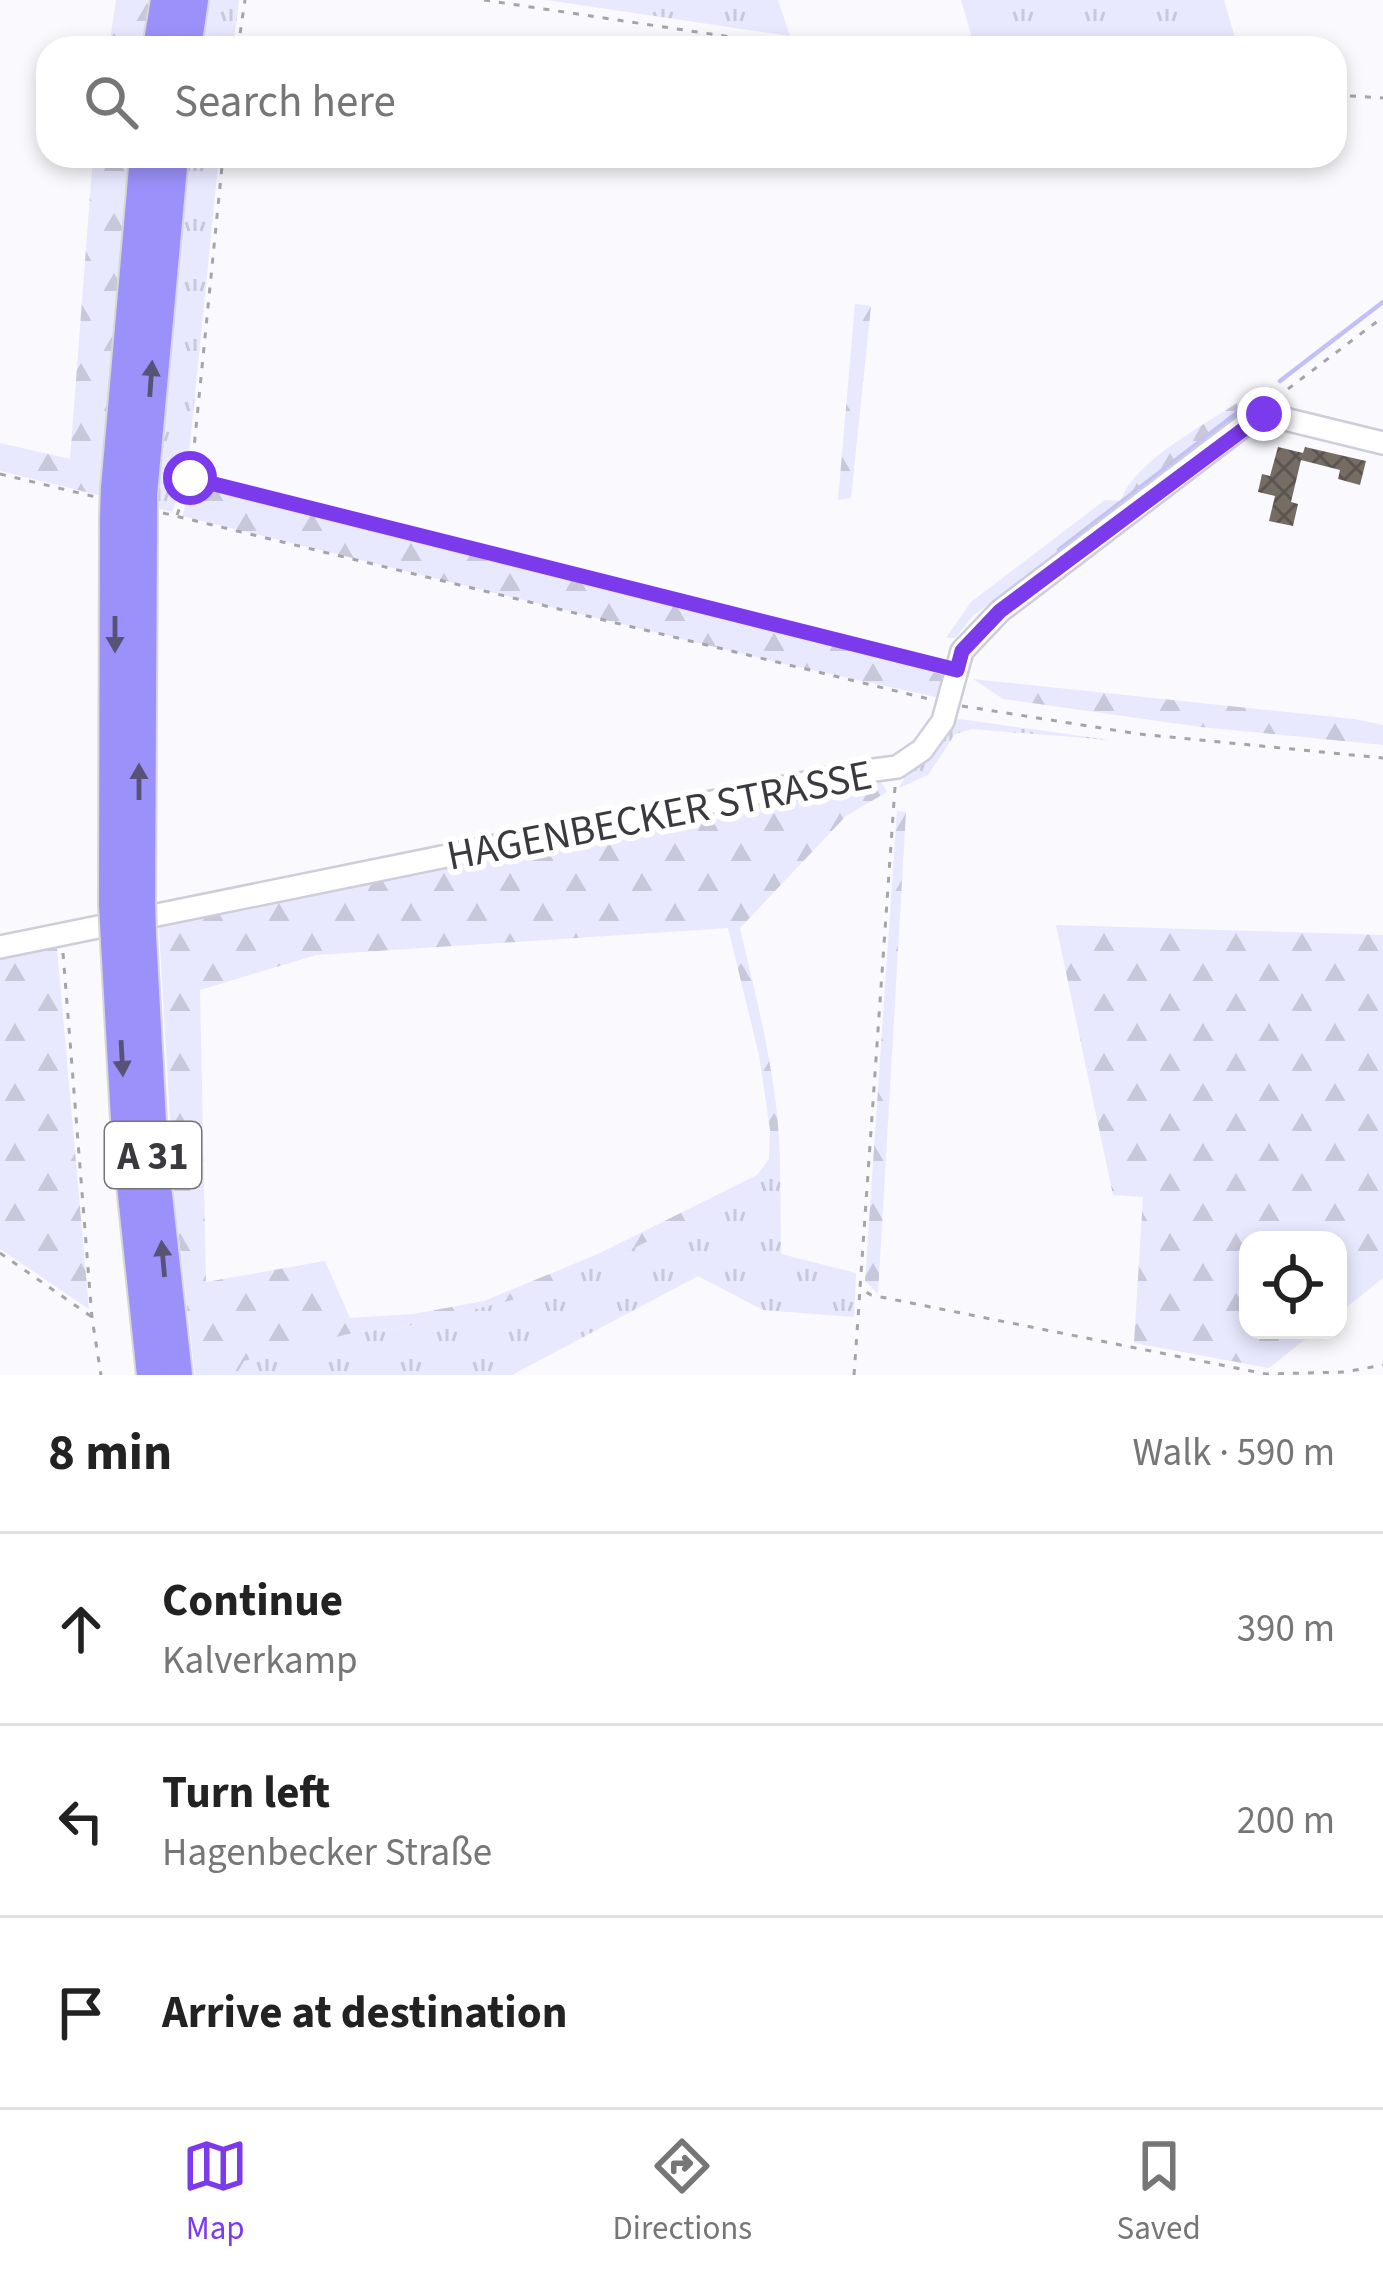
<!DOCTYPE html>
<html lang="en">
<head>
<meta charset="utf-8">
<style>
	:root { --surface:#fff; --page:#f6f6f6; --text:#222; --muted:#767676; --line:#e0e0e0; --accent:#7c3aed }
	body { margin:0; font-family:"Source Sans 3",sans-serif; background:var(--page); color:var(--text) }
	.controls { position:absolute; right:36px; bottom:36px; display:grid; overflow:hidden; border-radius:24px; box-shadow:0 6px 18px #0003 }
	.controls button { width:108px; height:108px; display:grid; place-items:center; padding:0; border:0; border-bottom:3px solid var(--line); background:var(--surface); color:var(--text); font:60px sans-serif }
	.stop { position:absolute; width:36px; height:36px; margin:-27px; border:9px solid #7c3aed; border-radius:50%; background:#fff }
	.stop.end { background:#7c3aed; border-color:#fff; box-shadow:0 3px 12px #0008 }
	.list { margin:0; padding:0; list-style:none }
	h2 { display:flex; justify-content:space-between; align-items:center; height:156px; margin:0; padding:0 48px; font-size:51px }
	h2 small { font-size:39px; font-weight:400; color:var(--muted) }
	.list li { display:grid; grid-template-columns:78px 1fr auto; gap:36px; align-items:center; box-sizing:border-box; height:192px; padding:0 48px; border-top:3px solid var(--line) }
	.list b { display:block; font-size:45px; white-space:nowrap }
	.list p { margin:0; font-size:39px; white-space:nowrap; color:var(--muted) }
	.list em { font-size:39px; font-style:normal; color:var(--muted) }
	.icon { flex:none; width:66px; height:66px; fill:none; stroke:currentColor; stroke-width:2; stroke-linecap:round; stroke-linejoin:round }
	.map { position:relative; flex:none; width:1383px; height:1375px; overflow:hidden }
	.search { position:absolute; background:var(--surface); box-shadow:0 6px 18px #0003; left:36px; right:36px; top:36px; height:132px; display:flex; align-items:center; gap:30px; box-sizing:border-box; padding:0 42px; border-radius:36px; color:var(--muted); font-size:45px }
	.sheet { height:732px; background:var(--surface) }
	nav { display:flex; justify-content:space-around; align-items:center; box-sizing:border-box; height:168px; border-top:3px solid var(--line); background:var(--surface); font-size:33px; color:var(--muted) }
	nav a { display:grid; justify-items:center; gap:6px }
	nav .on { color:var(--accent) }
	.map>svg:first-child { display:block }
	.grass { fill:url(#grass-tufts) }
	.forest { fill:url(#forest-firs); fill-rule:evenodd }
	.lines { fill:none; stroke-linecap:round; stroke-linejoin:round }
	.stream { stroke:#c3c0f7; stroke-width:4.5 }
	.building { fill:url(#building-cross-hatch) }
	.minor-casing { stroke:#cecedb; stroke-width:26 }
	.highway-casing { stroke:#d7d7d8; stroke-width:34 }
	.path { stroke:#a4a4a9; stroke-width:3; stroke-dasharray:6 9; stroke-linecap:butt }
	.minor { stroke:#fff; stroke-width:21 }
	.highway { stroke:#9c91fb; stroke-width:30 }
	.highway-bridge-casing { stroke:#d7d7d8; stroke-width:34; stroke-linecap:butt }
	.highway-bridge { stroke:#9c91fb; stroke-width:30 }
	.oneway { fill:#575377 }
	.route { stroke:#7c3aed; stroke-width:15 }
	.labels { text-anchor:middle; stroke-width:12; stroke-linejoin:round; paint-order:stroke }
	.shield { fill:#fff; stroke:#747478; stroke-width:3 }
	.shield-label { font-size:39px; font-weight:bold; fill:#39393e }
	.street-label { font-size:42px; fill:#39393e; stroke:#fff }
</style>
</head>
<body>
<div class="map">
<svg width="1383" height="1375" viewBox="0 0 1383 1375">
	<defs>
		<pattern id="grass-tufts" width="24" height="20" patternUnits="userSpaceOnUse" patternTransform="scale(3)"><rect width="24" height="20" fill="#e8e8fe"/><path d="M3 7l-1-3M5 7V3M7 7l1-3M15 17l-1-3M17 17v-4M19 17l1-3" fill="none" stroke="#c8c8db"/></pattern>
		<pattern id="forest-firs" width="22" height="20" patternUnits="userSpaceOnUse" patternTransform="scale(3)"><rect width="22" height="20" fill="#e8e8fe"/><path d="M5 1l3.5 6h-7zM16 11l3.5 6h-7z" fill="#c8c8db"/></pattern>
		<pattern id="building-cross-hatch" width="8" height="8" patternUnits="userSpaceOnUse" patternTransform="scale(3)"><rect width="8" height="8" fill="#756c63"/><path d="M0 0l8 8M0 8l8-8" fill="none" stroke="#5c554f"/></pattern>
	</defs>
	<rect width="100%" height="100%" fill="#f9f9fe"/>
	<!-- grass -->
	<g class="grass">
		<polygon points="207,0 239,0 233,48 200,48"/>
		<polygon points="547,0 778,0 790,36"/>
		<polygon points="961,0 1224,0 1238,48 975,48"/>
		<polygon points="186,156 219,156 187,474 172,512 160,509 157,497"/>
		<path d="M952,718L1110,740L972,729L955,734L928,775L899,788C907,769 938,739 952,718Z"/>
		<polygon points="780,1164 781,1254 856,1273 854,1317 763,1310 698,1276 512,1375 236,1375 243,1361 356,1332 400,1328 487,1306 645,1242 746,1195"/>
	</g>
	<!-- forest -->
	<g class="forest">
		<polygon points="116,0 152,0 145,48 109,48"/>
		<polygon points="93,156 131,156 113,328 102,496 0,471 0,443 70,459"/>
		<polygon points="855,304 871,306 851,498 838,500"/>
		<path d="M1237,403L1238,414L1120,508L974,615L955,638H946L971,602L1105,500L1121,501C1132,463 1204,425 1237,403Z"/>
		<polygon points="199,483 736,617 943,675 947,680 945,699 780,663 182,516 192,485"/>
		<polygon points="973,679 1354,719 1383,725 1383,745 1201,727 1003,699"/>
		<path d="M878,777L887,792L846,816L740,928C758,1006 779,1083 780,1164L746,1195L536,1294L400,1328L356,1332L244,1361L236,1375H195L175,1204L159,929L162,921ZM728,928L759,1055L770,1130L769,1159L757,1175L598,1254L484,1301L413,1314L350,1318L325,1261L206,1282L200,990L316,955Z"/>
		<polygon points="897,811 906,812 878,1294 865,1281"/>
		<polygon points="1056,925 1383,935 1383,1278 1338,1314 1338,1240 1248,1240 1248,1330 1317,1330 1269,1368 1134,1343 1143,1197 1113,1195"/>
		<polygon points="48,945 57,949 89,1309 0,1249 0,956"/>
	</g>
	<g class="lines">
		<!-- stream -->
		<g class="stream">
			<polyline points="1280,381 1383,302"/>
			<polyline points="1059,550 1263,393"/>
		</g>
	</g>
	<!-- building -->
	<polygon class="building" points="1278,447 1303,453 1305,447 1366,461 1360,485 1338,479 1340,470 1301,460 1291,502 1298,504 1293,526 1269,521 1275,496 1258,492 1262,474 1270,476"/>
	<g class="lines">
		<defs>
			<polyline id="minor" points="0,947 859,772 897,767 922,750 943,721 962,651 1000,611 1246,424 1264,414 1383,443"/>
			<g id="highway">
				<polyline points="158,48 166,0"/>
				<polyline points="186,48 193,0"/>
				<polyline points="116,489 145,156"/>
				<polyline points="142,495 173,156"/>
				<polyline points="140,899 142,524"/>
				<polyline points="114,904 115,517"/>
				<polyline points="141,935 153,1159 177,1375"/>
				<polyline points="116,941 127,1137 152,1375"/>
			</g>
		</defs>
		<!-- minor casing -->
		<use href="#minor" class="minor-casing"/>
		<!-- highway casing -->
		<use href="#highway" class="highway-casing"/>
		<!-- path -->
		<g class="path">
			<polyline points="484,0 804,48"/>
			<polyline points="238,48 245,0"/>
			<polyline points="1335,95 1383,98"/>
			<polyline points="1276,398 1383,317"/>
			<polyline points="0,474 96,497"/>
			<polyline points="191,478 938,665"/>
			<polyline points="163,513 929,699"/>
			<polyline points="177,515 191,478 223,156"/>
			<polyline points="962,706 1139,734 1383,758"/>
			<polyline points="895,787 860,1288 871,1295 1266,1374 1345,1372 1383,1365"/>
			<polyline points="63,953 92,1318 101,1375"/>
			<polyline points="0,1253 92,1317"/>
			<polyline points="854,1375 860,1290"/>
		</g>
		<!-- minor -->
		<use href="#minor" class="minor"/>
		<!-- highway -->
		<use href="#highway" class="highway"/>
		<defs>
			<g id="highway-bridge">
				<polyline points="115,517 116,489"/>
				<polyline points="142,524 142,495"/>
				<polyline points="140,899 141,935"/>
				<polyline points="114,904 116,941"/>
			</g>
		</defs>
		<!-- highway-bridge casing -->
		<use href="#highway-bridge" class="highway-bridge-casing"/>
		<!-- highway-bridge -->
		<use href="#highway-bridge" class="highway-bridge"/>
	</g>
	<!-- one-way arrows -->
	<defs><path id="oneway-solid" d="M-6-.8H1V-3.2L6.5 0L1 3.2V.8H-6Z" transform="scale(3)"/></defs>
	<g class="oneway">
		<use href="#oneway-solid" transform="translate(151 379) rotate(-86)"/>
		<use href="#oneway-solid" transform="translate(115 634) rotate(90)"/>
		<use href="#oneway-solid" transform="translate(139 782) rotate(-90)"/>
		<use href="#oneway-solid" transform="translate(122 1058) rotate(87)"/>
		<use href="#oneway-solid" transform="translate(163 1259) rotate(-95)"/>
	</g>
	<g class="lines">
		<!-- route -->
		<polyline class="route" points="190,478 957,670 962,651 1000,611 1264,414"/>
	</g>
	<g class="labels">
		<!-- shield labels -->
		<rect class="shield" x="105" y="1122" width="96" height="66" rx="9"/>
		<g class="shield-label">
			<text x="153" y="1169">A 31</text>
		</g>
		<!-- street labels -->
		<g class="street-label">
			<text transform="translate(659 814) rotate(-11)" y="15">HAGENBECKER STRASSE</text>
		</g>
	</g>
</svg>
<div class="controls">
<button><svg class="icon" aria-label="locate" viewBox="0 0 24 24"><circle cx="12" cy="12" r="6"/><path d="M12 2v4M12 18v4M2 12h4M18 12h4"/></svg></button>
</div>
<div class="stop" style="left:190px;top:478px"></div>
<div class="stop end" style="left:1264px;top:414px"></div>
<div class="search"><svg class="icon" aria-label="search" viewBox="0 0 24 24"><circle cx="10" cy="10" r="6"/><path d="M15 15l6 6"/></svg>Search here</div>
</div>
<section class="sheet">
<h2>8 min<small>Walk · 590 m</small></h2>
<ul class="list">
<li><svg class="icon" aria-label="ahead" viewBox="0 0 24 24"><path d="M12 20V5M6 11l6-6 6 6"/></svg><div><b>Continue</b><p>Kalverkamp</p></div><em>390 m</em></li>
<li><svg class="icon" aria-label="left" viewBox="0 0 24 24"><path d="M17 20v-9H6M10 6l-5 5 5 5"/></svg><div><b>Turn left</b><p>Hagenbecker Straße</p></div><em>200 m</em></li>
<li><svg class="icon" aria-label="arrive" viewBox="0 0 24 24"><path d="M6 21V4h12l-3 4 3 4H6"/></svg><div><b>Arrive at destination</b></div></li>
</ul>
</section>
<nav>
<a class="on"><svg class="icon" aria-label="map" viewBox="0 0 24 24"><path d="M3 6l6-2 6 2 6-2v14l-6 2-6-2-6 2zM9 4v14M15 6v14"/></svg>Map</a>
<a><svg class="icon" aria-label="directions" viewBox="0 0 24 24"><path d="M12 3l9 9-9 9-9-9zM9 14v-3h6M13 9l2 2-2 2"/></svg>Directions</a>
<a><svg class="icon" aria-label="saved" viewBox="0 0 24 24"><path d="M7 4h10v16l-5-4-5 4z"/></svg>Saved</a>
</nav>
</body>
</html>
